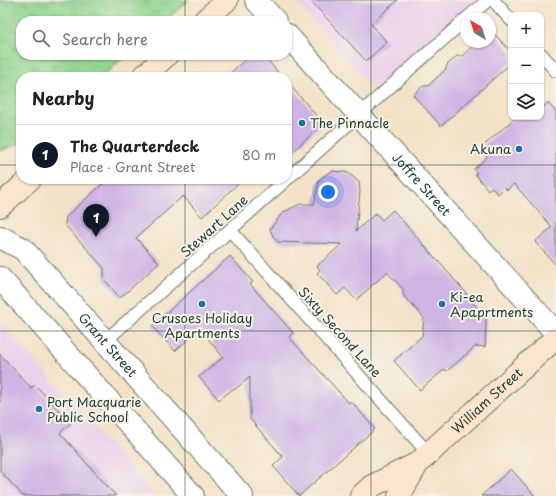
<!DOCTYPE html>
<html lang="en">
<head>
<meta charset="utf-8">
<style>
	:root { --surface:#fff; --page:#f6f6f6; --text:#202124; --muted:#757577; --line:#e0e0e0; --accent:#111827 }
	body { margin:0; font-family:"Playpen Sans",sans-serif; background:var(--page); color:var(--text) }
	.controls { position:absolute; right:12px; top:12px; display:grid; overflow:hidden; border-radius:8px; box-shadow:0 1px 3px #0004 }
	.controls button { width:36px; height:36px; display:grid; place-items:center; padding:0; border:0; border-bottom:1px solid var(--line); background:var(--surface); color:var(--text); font:20px sans-serif }
	.compass { position:absolute; left:460px; top:12px; width:36px; height:36px; border-radius:50%; background:var(--surface); box-shadow:0 1px 3px #0004; rotate:322deg }
	.you { position:absolute; left:328px; top:192px; width:14px; height:14px; margin:-10px; border:3px solid #fff; border-radius:50%; background:#1a73e8; box-shadow:0 0 0 6px #1a73e833 }
	.badge { display:grid; place-items:center; width:26px; height:26px; border-radius:50%; background:var(--accent); color:#fff; font-size:13px; font-weight:700 }
	.pin { position:absolute; translate:-50% -33px; filter:drop-shadow(0 1px 2px #0008) }
	.pin::after { content:''; position:absolute; top:21px; width:14px; height:12px; background:inherit; clip-path:polygon(0 0,100% 0,50% 100%) }
	.list { margin:0; padding:0; list-style:none }
	h2 { display:flex; justify-content:space-between; align-items:center; height:52px; margin:0; padding:0 16px; font-size:17px }
	h2 small { font-size:13px; font-weight:400; color:var(--muted) }
	.list li { display:grid; grid-template-columns:26px 1fr auto; gap:12px; align-items:center; box-sizing:border-box; height:60px; padding:0 16px; border-top:1px solid var(--line) }
	.list b { display:block; font-size:15px; white-space:nowrap }
	.list p { margin:0; font-size:13px; white-space:nowrap; color:var(--muted) }
	.list em { font-size:13px; font-style:normal; color:var(--muted) }
	.icon { flex:none; width:22px; height:22px; fill:none; stroke:currentColor; stroke-width:2; stroke-linecap:round; stroke-linejoin:round }
	.map { position:relative; flex:none; width:556px; height:496px; overflow:hidden }
	.search { position:absolute; background:var(--surface); box-shadow:0 1px 3px #0004; left:16px; top:16px; width:276px; height:44px; display:flex; align-items:center; gap:10px; box-sizing:border-box; padding:0 14px; border-radius:16px; color:var(--muted); font-size:15px }
	.panel { position:absolute; background:var(--surface); box-shadow:0 1px 3px #0004; left:16px; top:72px; width:276px; height:112px; border-radius:16px }
	.map>svg:first-child { display:block }
	.built { fill:#ebd1eb }
	.park { fill:url(#park-crowns); stroke:#578860 }
	.building { fill:#ceb4e5 }
	.lines { fill:none; stroke-linecap:round; stroke-linejoin:round }
	.lane-casing { stroke:#697767; stroke-width:14 }
	.street-casing { stroke:#697767; stroke-width:24 }
	.secondary-casing { stroke:#697767; stroke-width:24 }
	.lane { stroke:#fff; stroke-width:12 }
	.street { stroke:#fff; stroke-width:22 }
	.secondary { stroke:#fce5cf; stroke-width:22 }
	.grid { fill:none; stroke:#1f3d34; stroke-width:1; stroke-opacity:0.55 }
	.poi-dot { fill:#1f6fb2; stroke:#f7f3e8; stroke-width:1.5 }
	.labels { text-anchor:middle; stroke-width:4; stroke-linejoin:round; paint-order:stroke }
	.poi-label { font-size:13px; fill:#1f3d34; stroke:#f7f3e8; text-anchor:start }
	.street-label { font-size:13px; fill:#1f3d34; stroke:#f7f3e8 }
</style>
</head>
<body>
<div class="map">
<svg width="556" height="496" viewBox="0 0 556 496">
	<defs>
		<pattern id="park-crowns" width="20" height="18" patternUnits="userSpaceOnUse"><rect width="20" height="18" fill="#8fd38d"/><path d="M2 6a3 3 0 1 1 6 0M12 15a3 3 0 1 1 6 0" fill="none" stroke="#74ac74"/></pattern>
	</defs>
	<rect width="100%" height="100%" fill="#f7f3e8"/>
	<filter id="ink" filterUnits="userSpaceOnUse"><feTurbulence type="fractalNoise" baseFrequency=".025" numOctaves="2"/><feDisplacementMap in="SourceGraphic" scale="8" xChannelSelector="R" yChannelSelector="G"/><feConvolveMatrix kernelMatrix="1 2 1 2 8 2 1 2 1" color-interpolation-filters="sRGB"/></filter>
	<filter id="wash" filterUnits="userSpaceOnUse"><feTurbulence type="fractalNoise" baseFrequency=".012" numOctaves="4" result="noise"/><feDisplacementMap in="SourceGraphic" scale="16" xChannelSelector="R" yChannelSelector="G"/><feGaussianBlur stdDeviation="0.9" result="paint"/><feColorMatrix in="noise" values="0 0 0 0 0 0 0 0 0 0 0 0 0 0 0 0 0 1.4 0 .05"/><feComposite in="paint" operator="in"/></filter>
	<g filter="url(#wash)">
		<rect width="100%" height="100%" fill="#f3e2c7"/>
		<!-- built -->
		<g class="built">
			<polygon points="294,0 476,0 374,89"/>
			<polygon points="0,322 156,496 0,496"/>
		</g>
		<!-- park -->
		<polygon class="park" points="0,0 189,0 165,21 21,21 21,55 127,55 102,77 21,77 21,143 0,151"/>
		<g id="blocks">
			<!-- building -->
			<g class="building">
				<polygon points="310,0 398,0 371,24 387,42 366,61"/>
				<polygon points="490,29 511,52 511,63 441,126 413,95 423,86 428,86 446,69 447,65 457,56 462,56 477,42 490,42"/>
				<polygon points="250,55 263,55 282,77 226,77"/>
				<polygon points="287,82 317,116 317,129 287,157"/>
				<polygon points="548,103 556,112 556,265 535,242 552,227 514,184 507,190 505,187 498,194 491,187 488,190 475,174 477,173 474,169 487,157 483,153 485,151 482,147 516,117 541,117 541,109"/>
				<polygon points="332,171 344,172 348,173 359,182 360,191 356,231 376,213 382,220 393,210 467,294 466,295 486,318 485,347 476,346 447,371 445,369 420,390 394,361 422,336 424,318 403,295 403,289 387,272 356,300 345,288 337,295 317,273 320,270 317,266 342,244 278,242 273,236 270,229 281,215 284,212 300,204 314,204 319,181 321,178 325,175"/>
				<polygon points="108,179 243,179 202,217 183,196 136,238 159,263 120,298 104,279 104,268 65,225 66,217"/>
				<polygon points="230,256 253,282 250,284 293,333 289,337 349,403 351,401 375,429 299,496 273,466 283,457 250,419 250,377 234,390 233,389 219,400 199,377 223,357 200,329 175,351 152,326"/>
				<polygon points="0,354 31,388 35,385 71,423 60,433 116,496 23,496 0,471"/>
				<polygon points="511,469 535,496 481,496"/>
			</g>
		</g>
	</g>
	<g filter="url(#ink)">
		<use href="#blocks" fill-opacity="0" stroke="#697767" stroke-width="1"/>
		<g class="lines">
			<defs>
				<g id="lane">
					<polyline points="493,0 511,20"/>
					<polyline points="467,18 488,0"/>
					<polyline points="541,54 556,71"/>
					<polyline points="230,230 428,453"/>
					<polyline points="105,341 230,230 466,19"/>
				</g>
				<g id="street">
					<polyline points="256,0 275,21"/>
					<path id="s1" d="M287,35L556,333"/>
					<path id="s2" d="M0,237L23,249L242,496"/>
					<polyline points="0,278 193,496"/>
				</g>
				<g id="secondary">
					<polyline points="204,21 227,0"/>
					<polyline points="143,77 167,55"/>
					<polyline points="0,206 30,179"/>
					<polyline points="361,496 372,486 418,463"/>
					<path id="s3" d="M399,496L418,463L556,338"/>
				</g>
			</defs>
			<!-- lane casing -->
			<use href="#lane" class="lane-casing"/>
			<!-- street casing -->
			<use href="#street" class="street-casing"/>
			<!-- secondary casing -->
			<use href="#secondary" class="secondary-casing"/>
			<!-- lane -->
			<use href="#lane" class="lane"/>
			<!-- street -->
			<use href="#street" class="street"/>
			<!-- secondary -->
			<use href="#secondary" class="secondary"/>
		</g>
	</g>
	<!-- grid -->
	<path class="grid" d="M185,0V21M371,0V496M185,55V77M0,165H21M287,165H556M185,179V496M0,331H556"/>
	<!-- markers -->
	<g class="poi-dot">
		<circle cx="302" cy="123" r="4"/>
		<circle cx="519" cy="149" r="4"/>
		<circle cx="202" cy="304" r="4"/>
		<circle cx="442" cy="304" r="4"/>
		<circle cx="39" cy="409" r="4"/>
	</g>
	<g class="labels">
		<!-- poi labels -->
		<g class="poi-label">
			<text x="310" y="128">The Pinnacle</text>
			<text x="511" y="154" text-anchor="end">Akuna</text>
			<text x="450" y="302">Ki-ea<tspan x="450" dy="15">Apaprtments</tspan></text>
			<text x="202" y="323" text-anchor="middle">Crusoes Holiday<tspan x="202" dy="15">Apartments</tspan></text>
			<text x="47" y="407">Port Macquarie<tspan x="47" dy="15">Public School</tspan></text>
		</g>
		<!-- street labels -->
		<g class="street-label">
			<text dy="5" stroke="none"><textPath href="#s1" startOffset="201">Joffre Street</textPath></text>
			<text transform="translate(214 226) rotate(-42)" y="5">Stewart Lane</text>
			<text transform="translate(340 332) rotate(48)" y="5">Sixty Second Lane</text>
			<text dy="5" stroke="none"><textPath href="#s2" startOffset="154">Grant Street</textPath></text>
			<text dy="5" stroke="none"><textPath href="#s3" startOffset="131">William Street</textPath></text>
		</g>
	</g>
</svg>
<div class="controls">
<button>+</button>
<button>−</button>
<button><svg class="icon" aria-label="layers" viewBox="0 0 24 24"><path d="M12 4l9 5-9 5-9-5zM3 14l9 5 9-5"/></svg></button>
</div>
<svg class="compass" viewBox="-18 -18 36 36"><path d="M0-13l5 13h-10z" fill="#e53935"/><path d="M0 13l5-13h-10z" fill="#757577"/></svg>
<div class="you"></div>
<div class="pin badge" style="left:96px;top:237px">1</div>
<div class="search"><svg class="icon" aria-label="search" viewBox="0 0 24 24"><circle cx="10" cy="10" r="6"/><path d="M15 15l6 6"/></svg>Search here</div>
<section class="panel">
<h2>Nearby<small></small></h2>
<ul class="list">
<li><span class="badge">1</span><div><b>The Quarterdeck</b><p>Place · Grant Street</p></div><em>80 m</em></li>
</ul>
</section>
</div>
</body>
</html>
